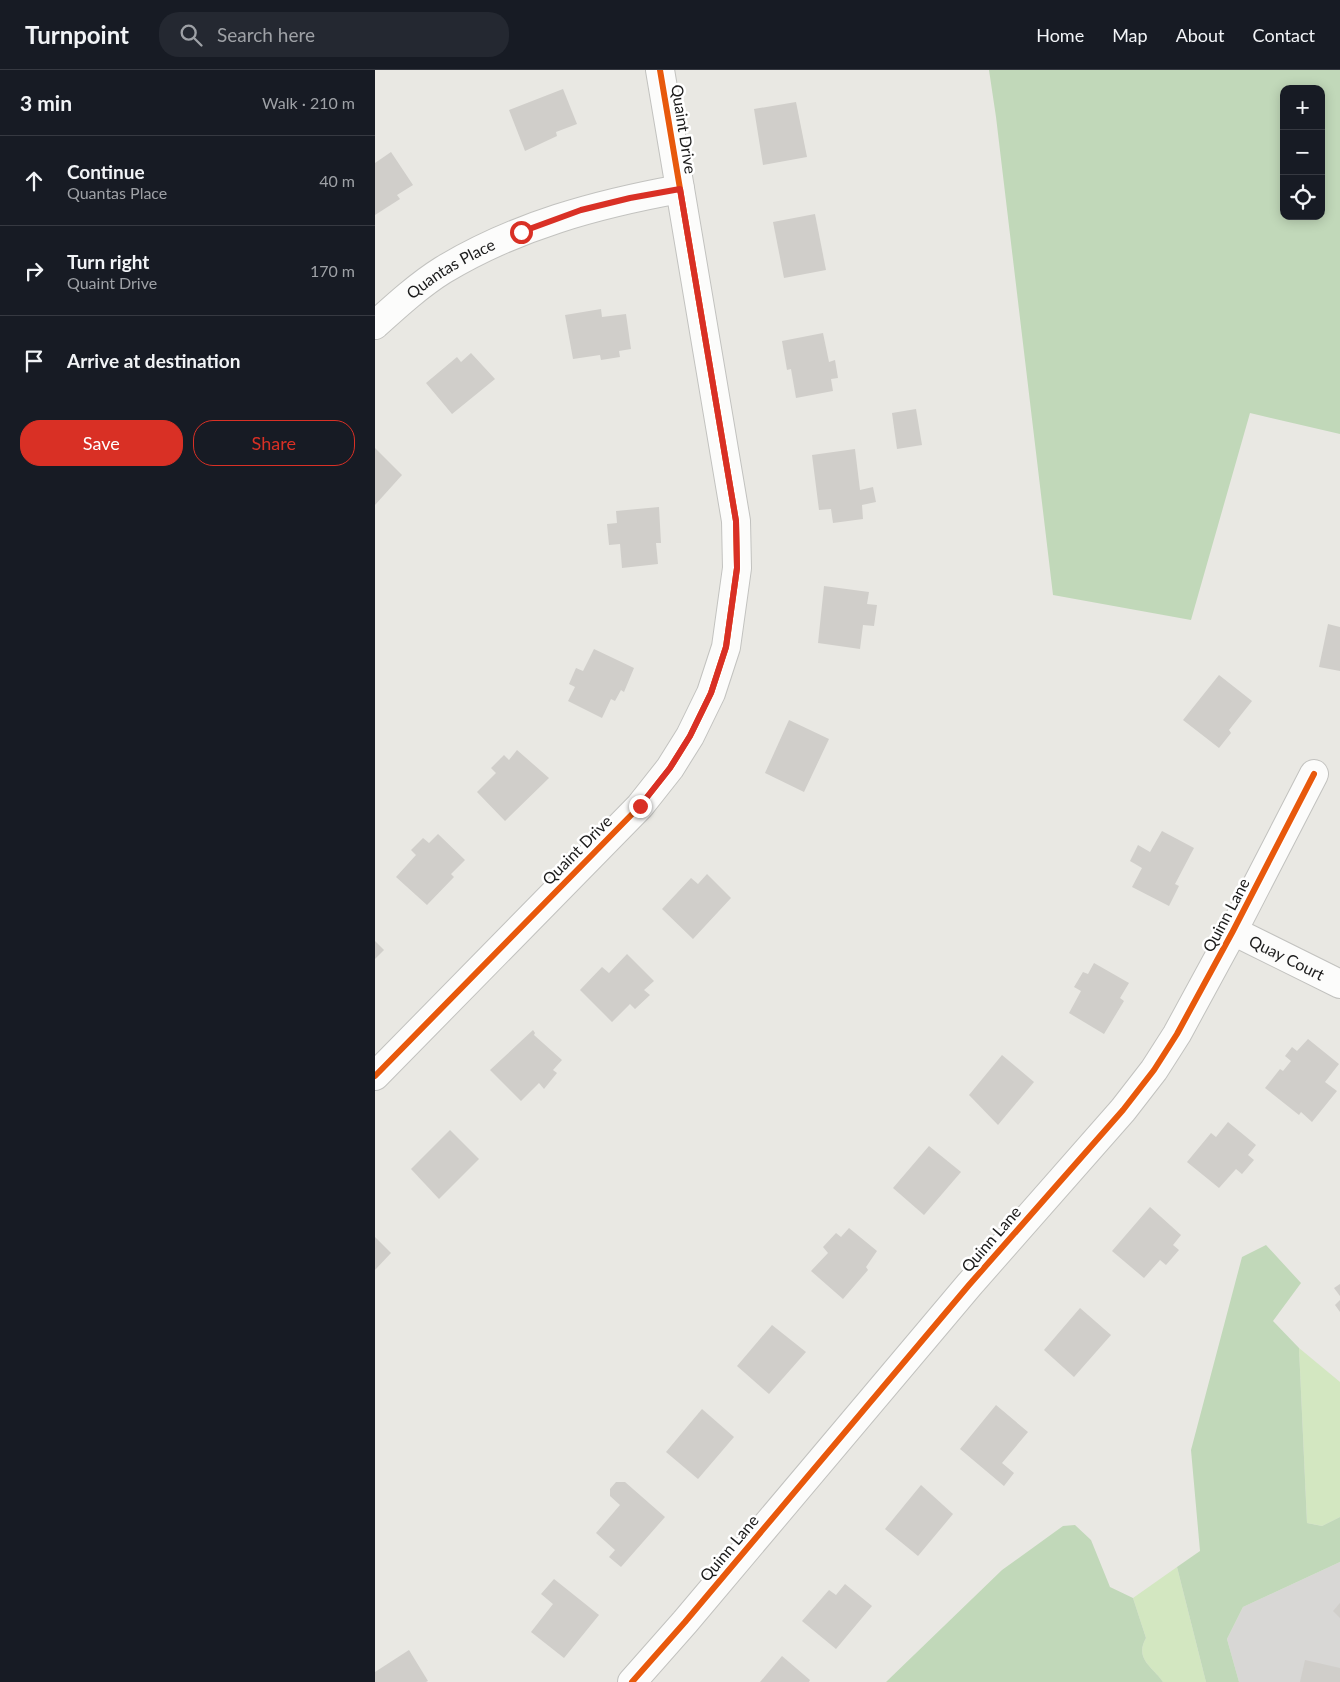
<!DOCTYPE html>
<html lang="en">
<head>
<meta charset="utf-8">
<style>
	:root { --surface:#171b24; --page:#242831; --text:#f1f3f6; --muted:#9ea1a6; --line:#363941; --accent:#d93025 }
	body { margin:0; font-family:Lato,sans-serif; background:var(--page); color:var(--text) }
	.controls { position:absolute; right:15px; top:15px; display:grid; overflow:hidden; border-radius:10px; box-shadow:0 2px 12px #0003 }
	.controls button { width:45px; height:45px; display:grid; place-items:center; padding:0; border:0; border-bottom:1px solid var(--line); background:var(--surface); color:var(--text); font:25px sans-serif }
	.stop { position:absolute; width:15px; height:15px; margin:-11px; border:4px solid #d93025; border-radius:50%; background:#fff }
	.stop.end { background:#d93025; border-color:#fff; box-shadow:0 1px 5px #0008 }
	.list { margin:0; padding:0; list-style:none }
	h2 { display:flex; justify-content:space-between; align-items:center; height:65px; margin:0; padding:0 20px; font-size:21px }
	h2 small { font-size:16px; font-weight:400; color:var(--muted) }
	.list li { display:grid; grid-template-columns:32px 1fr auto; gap:15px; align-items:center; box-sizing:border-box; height:90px; padding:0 20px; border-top:1px solid var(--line) }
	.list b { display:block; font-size:19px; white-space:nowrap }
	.list p { margin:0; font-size:16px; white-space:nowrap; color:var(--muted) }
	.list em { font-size:16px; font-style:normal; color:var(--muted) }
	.actions { display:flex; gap:10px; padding:15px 20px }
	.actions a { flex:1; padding:11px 0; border:1px solid var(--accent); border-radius:20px; text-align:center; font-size:18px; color:var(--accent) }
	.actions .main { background:var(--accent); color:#fff }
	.icon { flex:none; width:28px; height:28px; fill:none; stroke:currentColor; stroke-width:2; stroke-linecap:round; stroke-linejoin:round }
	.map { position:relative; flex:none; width:965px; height:1612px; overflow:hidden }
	header { display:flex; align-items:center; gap:30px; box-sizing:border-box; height:70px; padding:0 25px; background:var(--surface); border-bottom:1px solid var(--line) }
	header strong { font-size:24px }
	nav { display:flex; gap:28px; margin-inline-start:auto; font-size:18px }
	.search { width:350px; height:45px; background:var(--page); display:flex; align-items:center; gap:12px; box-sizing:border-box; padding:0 18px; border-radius:20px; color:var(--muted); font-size:19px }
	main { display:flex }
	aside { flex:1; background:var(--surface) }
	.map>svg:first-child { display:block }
	.residential { fill:#d8d7d5 }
	.grass { fill:#d3e7c1 }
	.forest { fill:#c1d8b9; fill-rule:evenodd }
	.building { fill:#d0ceca }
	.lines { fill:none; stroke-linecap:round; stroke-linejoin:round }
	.minor-casing { stroke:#c2c2bf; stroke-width:30 }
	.minor { stroke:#fcfcfb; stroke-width:28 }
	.cycleway-casing { stroke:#fff; stroke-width:9 }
	.cycleway { stroke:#e8590c; stroke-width:6 }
	.route { stroke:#d93025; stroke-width:6 }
	.labels { text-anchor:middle; stroke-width:5; stroke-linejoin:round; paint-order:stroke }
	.street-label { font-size:16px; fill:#1b1b1b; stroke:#fff }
</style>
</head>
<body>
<header>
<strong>Turnpoint</strong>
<div class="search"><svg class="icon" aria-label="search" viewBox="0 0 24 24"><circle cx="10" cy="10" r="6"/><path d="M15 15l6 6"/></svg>Search here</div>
<nav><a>Home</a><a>Map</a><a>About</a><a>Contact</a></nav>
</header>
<main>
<aside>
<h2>3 min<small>Walk · 210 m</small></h2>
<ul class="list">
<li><svg class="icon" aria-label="ahead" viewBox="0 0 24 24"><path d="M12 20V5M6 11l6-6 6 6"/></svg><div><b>Continue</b><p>Quantas Place</p></div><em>40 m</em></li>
<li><svg class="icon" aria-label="right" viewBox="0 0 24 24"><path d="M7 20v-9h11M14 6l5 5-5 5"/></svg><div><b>Turn right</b><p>Quaint Drive</p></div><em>170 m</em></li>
<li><svg class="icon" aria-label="arrive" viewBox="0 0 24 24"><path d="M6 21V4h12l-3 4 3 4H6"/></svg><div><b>Arrive at destination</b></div></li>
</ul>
<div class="actions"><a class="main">Save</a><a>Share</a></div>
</aside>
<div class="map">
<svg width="965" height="1612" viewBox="0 0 965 1612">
	<rect width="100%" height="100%" fill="#e9e8e3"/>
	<!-- residential -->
	<polygon class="residential" points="965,1492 965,1612 864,1612 852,1569 868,1537"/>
	<!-- grass -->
	<g class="grass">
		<polygon points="924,1278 965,1312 965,1447 947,1456 932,1453"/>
		<path d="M802,1497L831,1612H788C778,1597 759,1589 771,1568L758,1528Z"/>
	</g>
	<!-- forest -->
	<g class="forest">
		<path d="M614,0H965V364L875,343L816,550L678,525L621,47ZM909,19H946V146H909Z"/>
		<polygon points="891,1175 926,1213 898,1251 924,1278 932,1453 947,1456 965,1447 965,1492 868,1537 852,1569 864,1612 831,1612 802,1497 825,1481 816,1380 867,1187"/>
		<path d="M700,1455L716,1470L735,1517L758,1528L771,1568C759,1589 778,1597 788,1612H511L627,1500L688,1456Z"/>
	</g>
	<!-- building -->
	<g class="building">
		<polygon points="188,19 202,54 181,62 182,66 150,81 134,40"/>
		<polygon points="421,32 432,87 388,95 379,39"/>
		<polygon points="16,82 38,115 22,125 25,129 0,145 0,93"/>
		<polygon points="440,144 451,200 409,208 398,152"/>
		<polygon points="226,239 227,247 251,244 256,279 244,281 245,287 226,290 225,285 198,289 190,245"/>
		<polygon points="448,263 454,292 460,290 463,308 456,309 458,321 421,328 416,299 412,300 407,271"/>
		<polygon points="96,283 120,309 77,344 51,313 82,287 86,292"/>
		<polygon points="541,339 547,375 522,379 517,343"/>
		<polygon points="0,378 27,405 0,435"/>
		<polygon points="480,379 485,420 498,417 501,432 487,435 488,449 458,453 456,439 444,440 437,385"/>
		<polygon points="284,437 286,473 281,473 283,494 247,498 245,474 234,475 232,454 242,453 241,441"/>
		<polygon points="449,516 494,522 492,534 502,535 499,556 488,555 485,579 443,573"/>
		<polygon points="953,554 965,557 965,601 944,597"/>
		<polygon points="219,579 259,598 249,622 246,620 240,631 236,629 227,648 193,631 200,617 194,614 201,598 208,601"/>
		<polygon points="844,605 877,631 854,660 856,663 844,678 808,650"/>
		<polygon points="414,650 454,669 429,722 390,703"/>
		<polygon points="142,680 174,708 130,751 102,722 121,703 116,698 129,685 134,690"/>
		<polygon points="787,761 819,778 800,814 804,816 794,836 757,817 767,798 755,791 763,775 775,782"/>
		<polygon points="63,764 90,790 76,804 79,807 52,835 21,807 41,785 36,780 48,768 54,773"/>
		<polygon points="332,804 356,828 318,869 287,839 316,808 323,814"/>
		<polygon points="0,871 9,880 0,889"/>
		<polygon points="252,884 279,911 269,920 275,925 260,939 255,934 237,952 205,920 227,897 234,903"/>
		<polygon points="719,893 754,913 745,928 749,931 729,964 694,943 706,921 699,917 708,902 713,904"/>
		<polygon points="158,960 160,963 159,965 187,990 178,1000 182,1003 169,1019 164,1013 146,1031 115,1000"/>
		<polygon points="933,969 964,994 950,1012 962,1021 937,1052 926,1042 924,1045 890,1018 905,999 908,1001 916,991 910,986 917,977 922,981"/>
		<polygon points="627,985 659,1012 623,1055 594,1025"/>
		<polygon points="853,1052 881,1075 873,1085 879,1090 867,1104 861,1099 844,1118 812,1092 836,1063 841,1067"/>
		<polygon points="75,1060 104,1089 64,1129 36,1099"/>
		<polygon points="554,1076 586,1102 549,1145 518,1118"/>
		<polygon points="775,1137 806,1165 798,1175 804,1180 791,1195 785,1190 769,1208 737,1181"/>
		<polygon points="474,1158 502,1181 491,1197 493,1200 468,1229 436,1201 453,1183 448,1177 461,1163 466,1167"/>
		<polygon points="0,1167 16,1183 0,1200"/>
		<polygon points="965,1214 965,1226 959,1218"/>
		<polygon points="965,1230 965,1242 960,1235"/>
		<polygon points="705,1238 736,1265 699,1307 669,1280"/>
		<polygon points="397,1255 431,1282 394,1324 362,1296"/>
		<polygon points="621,1335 653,1362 627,1393 639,1403 629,1416 585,1379"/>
		<polygon points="327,1339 359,1367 323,1409 291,1382"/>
		<polygon points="241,1412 250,1412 290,1447 246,1497 234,1487 240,1480 221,1463 245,1435 235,1426 235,1419"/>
		<polygon points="546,1415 578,1444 543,1486 510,1459"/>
		<polygon points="179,1509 224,1545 189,1588 156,1562 178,1534 166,1524"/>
		<polygon points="470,1514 497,1536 461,1579 427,1551 454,1520 461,1525"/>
		<polygon points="965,1533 965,1548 958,1541"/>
		<polygon points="34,1580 53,1611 51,1612 0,1612 0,1602"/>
		<polygon points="407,1586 435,1610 434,1612 385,1612"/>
		<polygon points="930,1590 965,1598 965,1612 925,1612"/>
	</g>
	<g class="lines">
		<defs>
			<g id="minor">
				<path id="s1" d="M0,255C21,236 44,215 68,200C141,156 222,134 305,119"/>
				<path id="s2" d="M858,861L965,914"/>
				<polyline points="0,1006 265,736 295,698 315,666 336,623 351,577 362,498 361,451 285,0"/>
				<polyline points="257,1612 310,1552 594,1215 748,1040 779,1000 802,964 858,861 939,704"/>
			</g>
		</defs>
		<!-- minor casing -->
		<use href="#minor" class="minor-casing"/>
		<!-- minor -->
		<use href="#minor" class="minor"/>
		<defs>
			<g id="cycleway">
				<polyline points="0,1006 265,736 295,698 315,666 336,623 351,577 362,498 361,451 285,0"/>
				<polyline points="257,1612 310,1552 594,1215 748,1040 779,1000 802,964 858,861 939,704"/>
			</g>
		</defs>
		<!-- cycleway casing -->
		<use href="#cycleway" class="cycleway-casing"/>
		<!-- cycleway -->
		<use href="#cycleway" class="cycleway"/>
	</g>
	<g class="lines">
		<!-- route -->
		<polyline class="route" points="146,162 206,140 255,128 305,119 361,451 362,498 351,577 336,623 315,666 295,698 265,736"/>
	</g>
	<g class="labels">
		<!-- street labels -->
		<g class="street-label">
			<text transform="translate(309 59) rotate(81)" y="6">Quaint Drive</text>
			<text dy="6" stroke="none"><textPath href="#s1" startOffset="95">Quantas Place</textPath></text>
			<text transform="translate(202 780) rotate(-45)" y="6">Quaint Drive</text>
			<text transform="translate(851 845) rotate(-62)" y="6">Quinn Lane</text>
			<text dy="6" stroke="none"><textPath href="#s2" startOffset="60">Quay Court</textPath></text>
			<text transform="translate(616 1169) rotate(-49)" y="6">Quinn Lane</text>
			<text transform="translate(354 1478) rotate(-50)" y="6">Quinn Lane</text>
		</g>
	</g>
</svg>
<div class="controls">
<button>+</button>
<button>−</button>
<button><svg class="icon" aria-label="locate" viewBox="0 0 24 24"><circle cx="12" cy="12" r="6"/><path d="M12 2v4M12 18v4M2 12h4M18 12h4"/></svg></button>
</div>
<div class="stop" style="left:146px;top:162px"></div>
<div class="stop end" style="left:265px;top:736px"></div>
</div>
</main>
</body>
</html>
